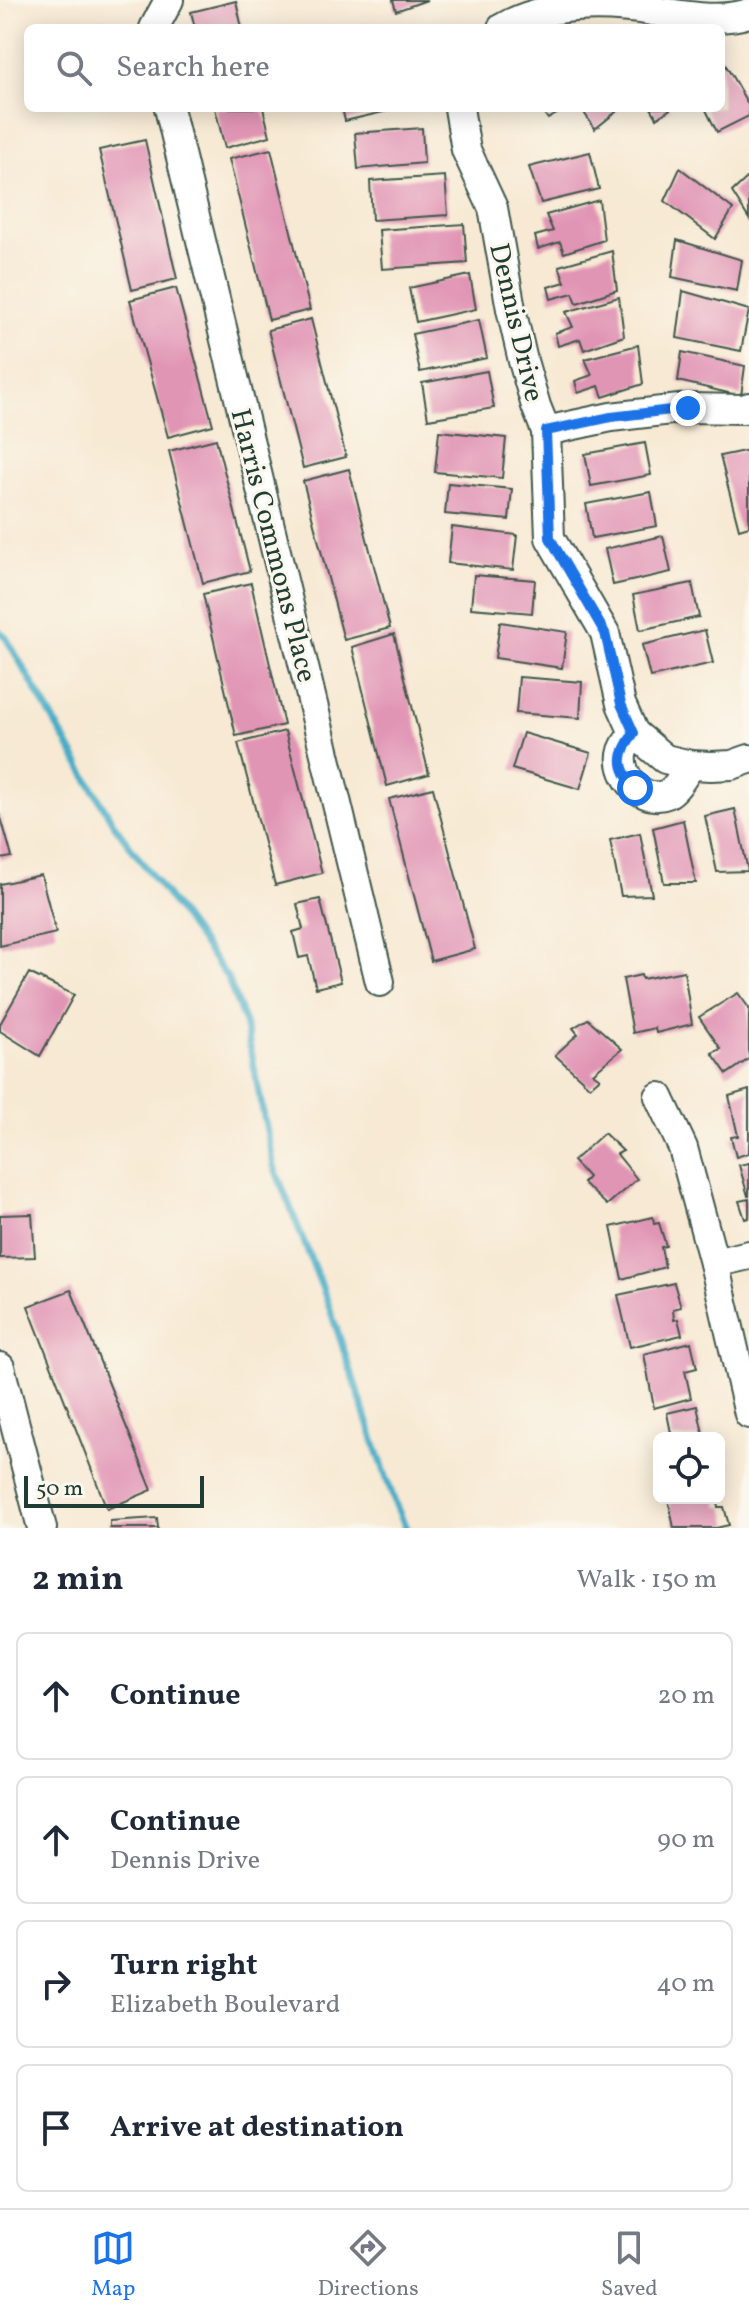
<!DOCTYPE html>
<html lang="en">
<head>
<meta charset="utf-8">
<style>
	:root { --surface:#fff; --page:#f2f2f3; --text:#1f2937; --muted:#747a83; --line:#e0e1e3; --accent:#1a73e8 }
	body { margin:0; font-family:Vollkorn,serif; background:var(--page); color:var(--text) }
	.controls { position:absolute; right:24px; bottom:24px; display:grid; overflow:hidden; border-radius:12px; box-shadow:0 4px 20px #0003 }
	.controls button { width:72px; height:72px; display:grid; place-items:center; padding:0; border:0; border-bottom:2px solid var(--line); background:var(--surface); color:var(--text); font:40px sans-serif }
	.scale { position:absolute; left:24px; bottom:20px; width:180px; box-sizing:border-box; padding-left:8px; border:4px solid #1f3d34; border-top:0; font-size:22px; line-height:28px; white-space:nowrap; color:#1f3d34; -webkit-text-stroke:6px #fbf7ec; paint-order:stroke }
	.stop { position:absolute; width:24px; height:24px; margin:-18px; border:6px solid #1a73e8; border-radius:50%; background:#fff }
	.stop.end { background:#1a73e8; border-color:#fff; box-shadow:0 2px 8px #0008 }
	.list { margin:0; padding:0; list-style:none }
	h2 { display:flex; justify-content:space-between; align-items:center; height:104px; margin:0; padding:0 32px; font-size:34px }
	h2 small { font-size:26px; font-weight:400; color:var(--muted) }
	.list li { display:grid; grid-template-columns:52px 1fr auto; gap:24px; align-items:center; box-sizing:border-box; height:128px; margin:0 16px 16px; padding:0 16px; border:2px solid var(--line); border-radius:12px }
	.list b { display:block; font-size:30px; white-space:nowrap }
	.list p { margin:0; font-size:26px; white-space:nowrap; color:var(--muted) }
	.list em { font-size:26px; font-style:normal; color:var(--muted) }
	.icon { flex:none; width:44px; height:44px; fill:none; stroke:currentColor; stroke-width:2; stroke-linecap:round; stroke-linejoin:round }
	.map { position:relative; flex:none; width:749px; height:1528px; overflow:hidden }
	.search { position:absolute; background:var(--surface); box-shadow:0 4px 20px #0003; left:24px; right:24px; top:24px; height:88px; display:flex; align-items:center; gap:20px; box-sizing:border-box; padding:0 28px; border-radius:12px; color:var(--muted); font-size:30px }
	.sheet { height:680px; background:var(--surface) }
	nav { display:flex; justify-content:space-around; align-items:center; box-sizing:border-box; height:112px; border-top:2px solid var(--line); background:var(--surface); font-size:22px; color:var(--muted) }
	nav a { display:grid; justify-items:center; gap:4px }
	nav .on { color:var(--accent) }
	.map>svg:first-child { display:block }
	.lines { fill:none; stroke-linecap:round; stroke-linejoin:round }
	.stream { stroke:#47adc7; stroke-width:7 }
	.building { fill:#e195b5 }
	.minor-casing { stroke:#3f574c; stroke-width:32 }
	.minor { stroke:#fff; stroke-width:28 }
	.route { stroke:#1a73e8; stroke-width:10 }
	.labels { text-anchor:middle; stroke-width:6; stroke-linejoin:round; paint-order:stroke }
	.street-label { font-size:28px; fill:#1f3d34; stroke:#fbf7ec }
</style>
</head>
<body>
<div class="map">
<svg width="749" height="1528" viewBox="0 0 749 1528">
	<rect width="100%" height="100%" fill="#fbf7ec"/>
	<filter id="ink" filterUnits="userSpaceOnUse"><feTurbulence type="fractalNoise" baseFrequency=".0125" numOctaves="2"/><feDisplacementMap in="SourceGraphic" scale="16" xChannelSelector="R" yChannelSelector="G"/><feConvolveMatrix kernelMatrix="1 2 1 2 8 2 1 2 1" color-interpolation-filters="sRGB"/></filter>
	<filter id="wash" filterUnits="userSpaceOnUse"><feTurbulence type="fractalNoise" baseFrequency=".006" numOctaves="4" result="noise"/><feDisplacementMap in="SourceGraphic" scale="32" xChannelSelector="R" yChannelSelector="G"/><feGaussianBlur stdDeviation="1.8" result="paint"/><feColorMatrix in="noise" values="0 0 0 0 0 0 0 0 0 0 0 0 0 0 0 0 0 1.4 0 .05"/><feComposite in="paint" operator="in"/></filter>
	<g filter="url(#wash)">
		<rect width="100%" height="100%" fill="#f7e9d3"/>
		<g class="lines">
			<!-- stream -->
			<polyline class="stream" points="0,632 5,636 113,823 227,977 245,1023 274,1166 327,1300 395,1503 406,1528"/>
		</g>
		<g id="blocks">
			<!-- building -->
			<g class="building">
				<polygon points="393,0 427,0 396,11"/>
				<polygon points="236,1 242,28 195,28 191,12"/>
				<polygon points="721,57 749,106 749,116 717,132 705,108 721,108"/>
				<polygon points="215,108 263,108 270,136 225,148"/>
				<polygon points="342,108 396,108 396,109 345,121"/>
				<polygon points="540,108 567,108 548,119"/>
				<polygon points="581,108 621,108 595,129"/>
				<polygon points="651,108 672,108 657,118"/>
				<polygon points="422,128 424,163 358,169 355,133"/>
				<polygon points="145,140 177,279 132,290 99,150"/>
				<polygon points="271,149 310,310 269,320 229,159"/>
				<polygon points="590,152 599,189 541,203 529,167"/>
				<polygon points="680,168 733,209 715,239 665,201"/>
				<polygon points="445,176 448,215 372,220 370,181"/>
				<polygon points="749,176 749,219 732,192"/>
				<polygon points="599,200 604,240 564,253 560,242 538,249 535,236 553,231 546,215"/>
				<polygon points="464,224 467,263 382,269 379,230"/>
				<polygon points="677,240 742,260 737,291 672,277"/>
				<polygon points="612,251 617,290 577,303 573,293 551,299 548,287 565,282 559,266"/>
				<polygon points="470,275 476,309 416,322 409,288"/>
				<polygon points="176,288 213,425 168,437 130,300"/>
				<polygon points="683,291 749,310 741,351 677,338"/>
				<polygon points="619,297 624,336 584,350 580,339 558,346 555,333 573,327 566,312"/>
				<polygon points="311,319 346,457 303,468 268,330"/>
				<polygon points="479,320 487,358 420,372 412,334"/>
				<polygon points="638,345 643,384 603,397 599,386 578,393 575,381 592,375 585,359"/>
				<polygon points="682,352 745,366 741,396 678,381"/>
				<polygon points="487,371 494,408 428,419 422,383"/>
				<polygon points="439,431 506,438 502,478 435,472"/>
				<polygon points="216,439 250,571 203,583 169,451"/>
				<polygon points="645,443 651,475 591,486 585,454"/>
				<polygon points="749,450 749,526 739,529 720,456"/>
				<polygon points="349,469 390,628 344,640 303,481"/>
				<polygon points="448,483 512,489 509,520 445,514"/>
				<polygon points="651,492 657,526 592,538 586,504"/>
				<polygon points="452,527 517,535 513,570 448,563"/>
				<polygon points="663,536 671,572 613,585 605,549"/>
				<polygon points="474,575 535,580 532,613 471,608"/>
				<polygon points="251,583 284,725 236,736 203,594"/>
				<polygon points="692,583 699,617 640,630 633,595"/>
				<polygon points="500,622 567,632 562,668 495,658"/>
				<polygon points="705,630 713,663 650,677 642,645"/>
				<polygon points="394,634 429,774 387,786 352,647"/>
				<polygon points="519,677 582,682 580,718 516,713"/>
				<polygon points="285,731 322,873 275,885 238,743"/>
				<polygon points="523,733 591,753 580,789 512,769"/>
				<polygon points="433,788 475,949 431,961 389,799"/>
				<polygon points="735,809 748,871 717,872 705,816"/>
				<polygon points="0,814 12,857 0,859"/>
				<polygon points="683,820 696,883 664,883 653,828"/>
				<polygon points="640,833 652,895 621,896 610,840"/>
				<polygon points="41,875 56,933 0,946 0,884"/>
				<polygon points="320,899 341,982 316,988 308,956 299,958 293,932 303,929 297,904"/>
				<polygon points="684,971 692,1024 656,1033 655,1028 633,1033 623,979 641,975 642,979"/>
				<polygon points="29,973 74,995 40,1056 0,1031 0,1024"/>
				<polygon points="738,993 749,1008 749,1059 727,1074 712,1053 721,1049 699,1017"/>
				<polygon points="588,1019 622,1049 593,1073 600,1078 590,1087 555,1055 578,1034 573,1028"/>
				<polygon points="749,1090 749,1153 736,1157 731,1137 738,1136 729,1096"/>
				<polygon points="604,1133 623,1151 617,1154 637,1179 607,1205 583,1183 588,1177 573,1161"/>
				<polygon points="749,1163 749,1196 748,1196 739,1165"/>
				<polygon points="749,1199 749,1218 745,1219 739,1201"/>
				<polygon points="32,1214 35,1257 0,1258 0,1215"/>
				<polygon points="653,1217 654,1224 659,1223 666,1246 661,1247 665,1267 622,1279 611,1227"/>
				<polygon points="674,1283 681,1307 673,1309 674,1320 678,1319 682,1335 630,1347 618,1295"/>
				<polygon points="71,1290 152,1490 107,1509 28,1306"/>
				<polygon points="691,1342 697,1368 685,1371 691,1398 654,1408 644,1354"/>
				<polygon points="697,1406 704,1438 672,1438 667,1413"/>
				<polygon points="668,1498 716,1498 718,1507 724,1507 729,1525 716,1528 674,1528"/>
				<polygon points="157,1518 158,1528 110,1528 110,1521"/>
			</g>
		</g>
	</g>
	<g filter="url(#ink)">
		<use href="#blocks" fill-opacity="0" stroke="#3f574c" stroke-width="2"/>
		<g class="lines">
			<defs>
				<g id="minor">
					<polyline points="154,28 169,0"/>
					<path d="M502,28C544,3 604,3 652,11C683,15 718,23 749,13"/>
					<polyline points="169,108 380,982"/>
					<polyline points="459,108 466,150 493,208 511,309 523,361 536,406 546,431 550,538 605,633 621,704 634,733 665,759 691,765 711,766 732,765 749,759"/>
					<polyline points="546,431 611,417 688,408 743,409 749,407"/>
					<path d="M634,733C629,740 623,747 622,755C619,777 643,804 667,794C677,789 684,774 691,765"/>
					<polyline points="659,1097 683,1148 714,1263 749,1414"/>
					<polyline points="714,1263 749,1255"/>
					<polyline points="0,1367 42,1528"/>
				</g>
			</defs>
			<!-- minor casing -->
			<use href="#minor" class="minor-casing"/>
			<!-- minor -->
			<use href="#minor" class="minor"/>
		</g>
	</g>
	<g class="lines" filter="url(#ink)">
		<!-- route -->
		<path class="route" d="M635,788C617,767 618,754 634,733L621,704L605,633L550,538L546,431L611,417L688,408"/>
	</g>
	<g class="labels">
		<!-- street labels -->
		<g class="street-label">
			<text transform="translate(518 322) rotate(77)" y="10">Dennis Drive</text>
			<text transform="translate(275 545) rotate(76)" y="10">Harris Commons Place</text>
		</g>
	</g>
</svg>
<div class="controls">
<button><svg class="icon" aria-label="locate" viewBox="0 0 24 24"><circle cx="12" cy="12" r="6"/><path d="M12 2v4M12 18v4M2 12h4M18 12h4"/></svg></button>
</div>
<div class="scale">50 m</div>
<div class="stop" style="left:635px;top:788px"></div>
<div class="stop end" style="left:688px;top:408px"></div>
<div class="search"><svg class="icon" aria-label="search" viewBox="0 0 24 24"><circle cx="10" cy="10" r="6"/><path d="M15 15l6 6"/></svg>Search here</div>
</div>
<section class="sheet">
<h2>2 min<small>Walk · 150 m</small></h2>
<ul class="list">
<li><svg class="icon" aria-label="ahead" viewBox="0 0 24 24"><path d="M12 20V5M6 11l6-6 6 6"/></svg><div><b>Continue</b></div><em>20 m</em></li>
<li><svg class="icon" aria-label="ahead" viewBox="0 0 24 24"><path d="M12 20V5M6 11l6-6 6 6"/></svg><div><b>Continue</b><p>Dennis Drive</p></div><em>90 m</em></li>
<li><svg class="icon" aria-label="right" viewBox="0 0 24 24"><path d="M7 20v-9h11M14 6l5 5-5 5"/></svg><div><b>Turn right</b><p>Elizabeth Boulevard</p></div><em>40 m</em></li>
<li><svg class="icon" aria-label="arrive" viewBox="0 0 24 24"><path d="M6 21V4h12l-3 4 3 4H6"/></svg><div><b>Arrive at destination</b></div></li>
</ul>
</section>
<nav>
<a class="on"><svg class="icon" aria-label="map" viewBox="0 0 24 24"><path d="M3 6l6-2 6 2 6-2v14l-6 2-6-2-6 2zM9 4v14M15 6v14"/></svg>Map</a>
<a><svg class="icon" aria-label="directions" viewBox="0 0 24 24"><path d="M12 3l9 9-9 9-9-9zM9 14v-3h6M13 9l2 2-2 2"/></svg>Directions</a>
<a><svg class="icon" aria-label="saved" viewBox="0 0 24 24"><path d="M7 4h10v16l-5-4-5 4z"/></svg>Saved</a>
</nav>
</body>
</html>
